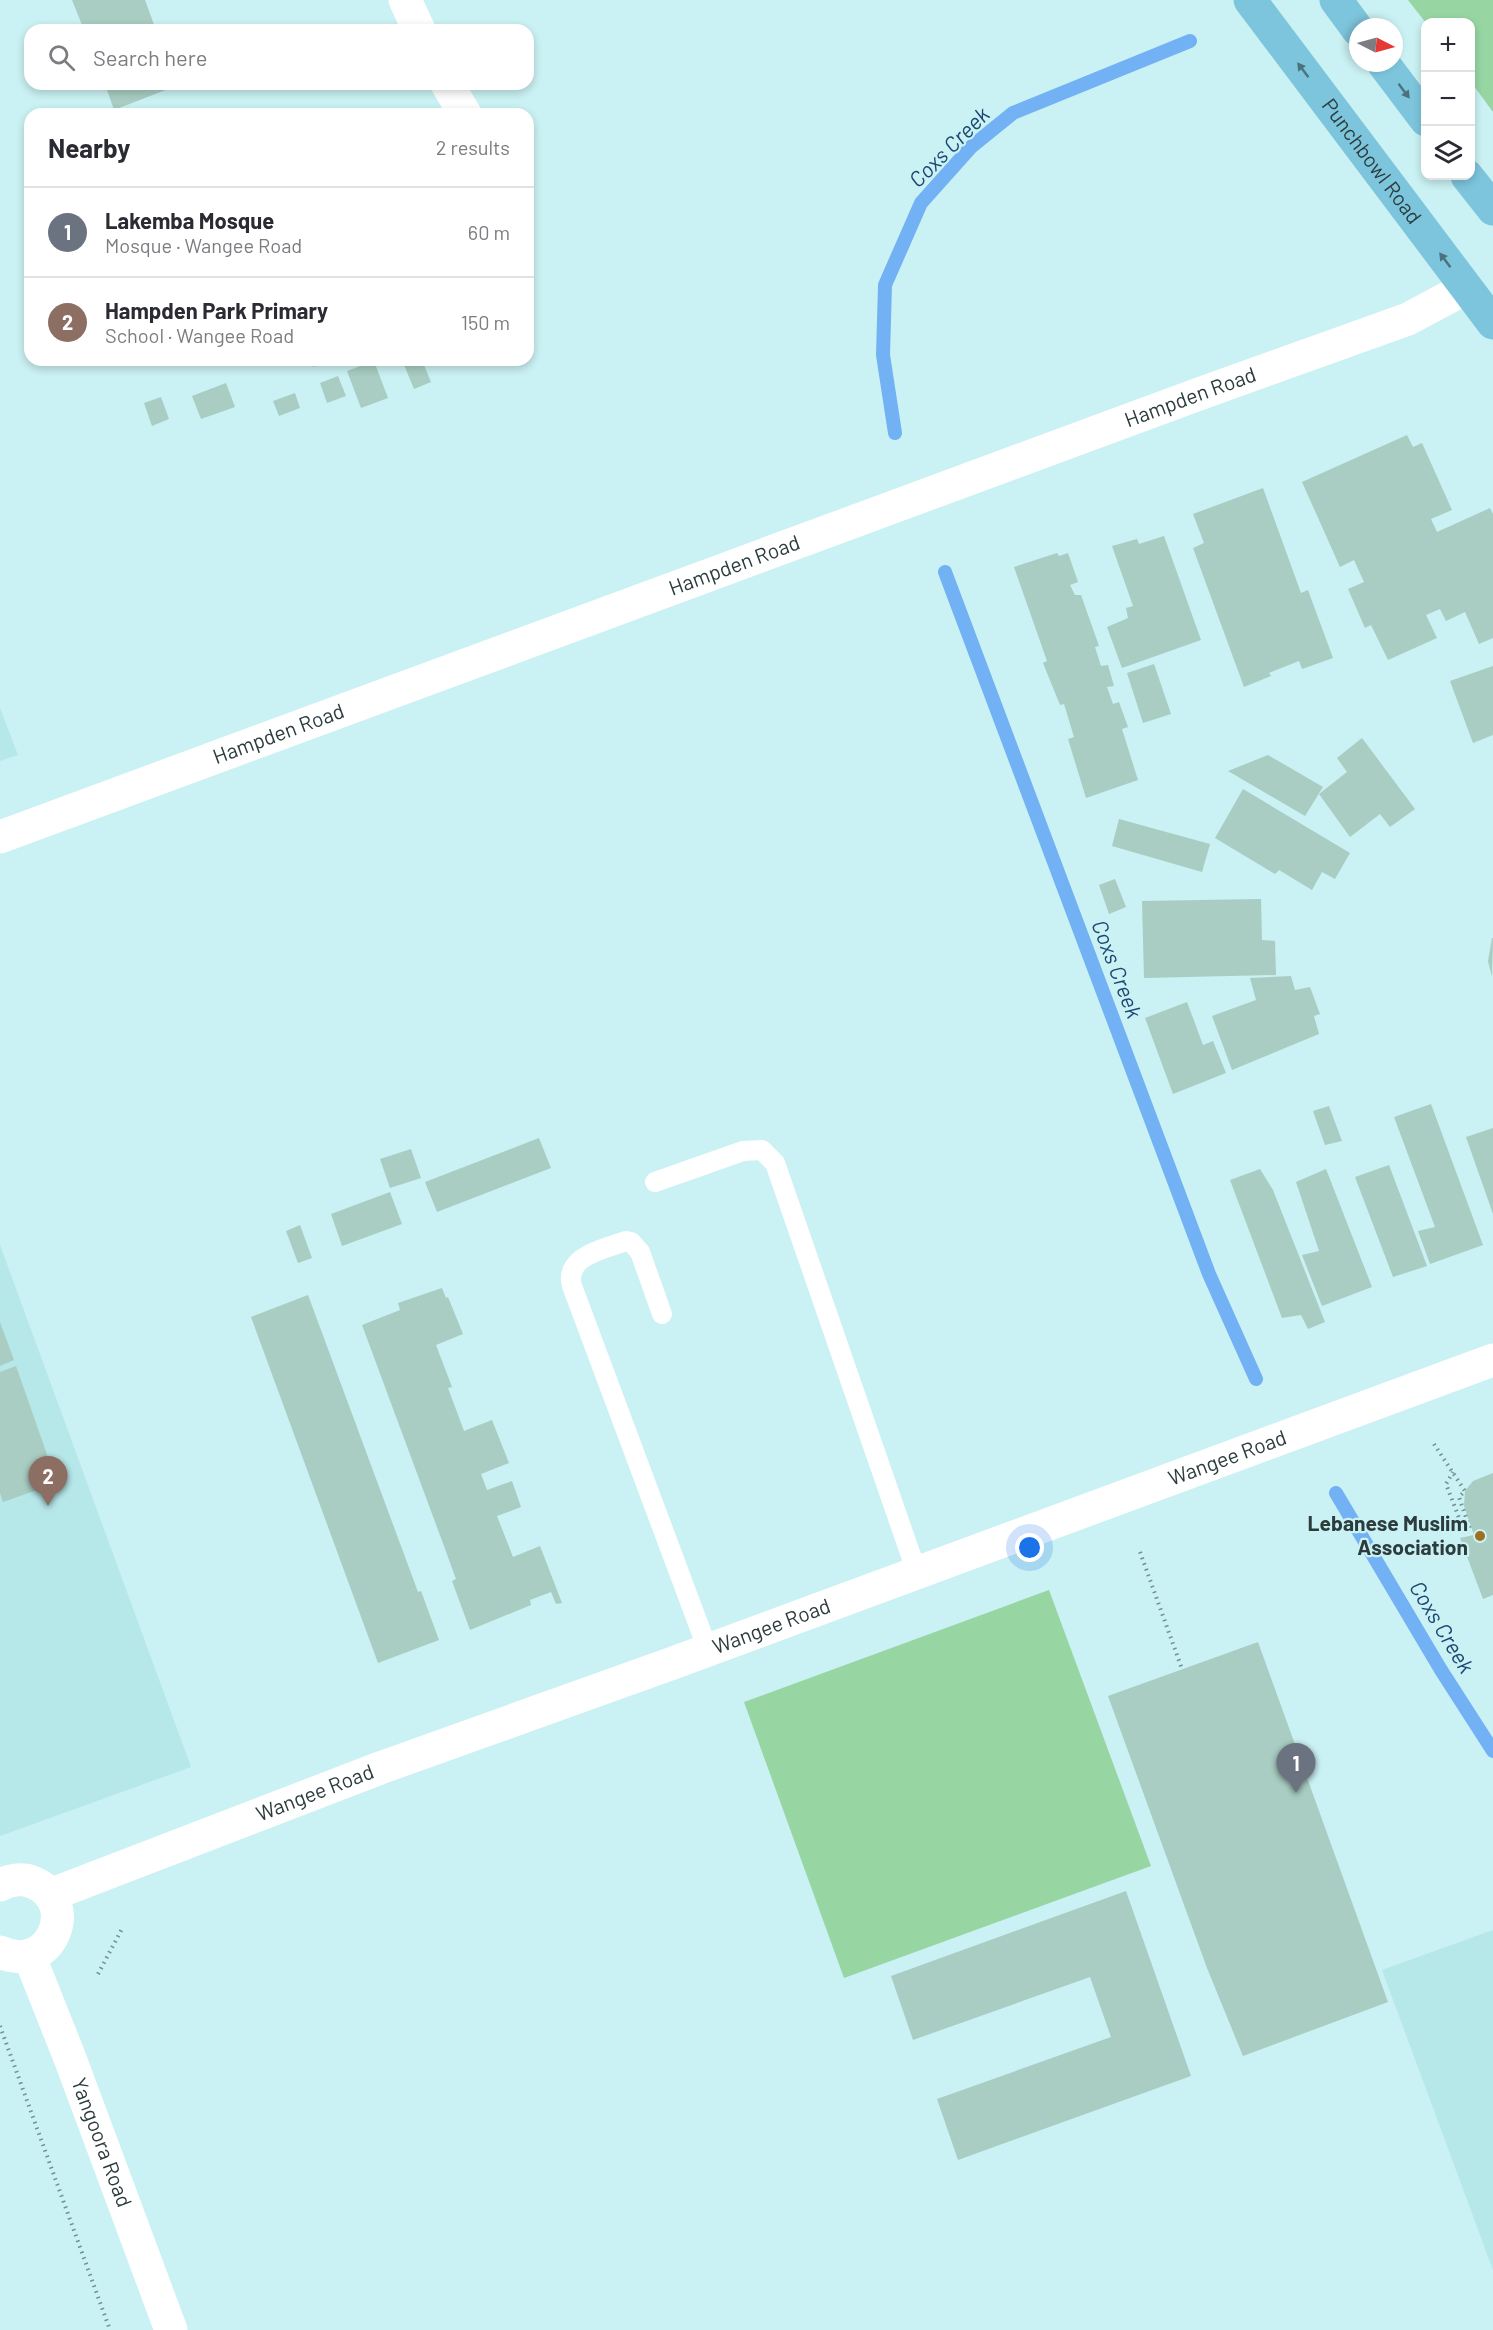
<!DOCTYPE html>
<html lang="en">
<head>
<meta charset="utf-8">
<style>
	:root { --surface:#fff; --page:#f7f7f7; --text:#2b2b33; --muted:#7c7c81; --line:#e1e1e2; --accent:#db2777 }
	body { margin:0; font-family:Barlow,sans-serif; background:var(--page); color:var(--text) }
	.controls { position:absolute; right:18px; top:18px; display:grid; overflow:hidden; border-radius:12px; box-shadow:0 3px 9px #0003 }
	.controls button { width:54px; height:54px; display:grid; place-items:center; padding:0; border:0; border-bottom:2px solid var(--line); background:var(--surface); color:var(--text); font:30px sans-serif }
	.compass { position:absolute; left:1349px; top:18px; width:54px; height:54px; border-radius:50%; background:var(--surface); box-shadow:0 3px 9px #0003; rotate:96deg }
	.you { position:absolute; left:1030px; top:1548px; width:21px; height:21px; margin:-15px; border:4px solid #fff; border-radius:50%; background:#1a73e8; box-shadow:0 0 0 9px #1a73e833 }
	.badge { display:grid; place-items:center; width:39px; height:39px; border-radius:50%; background:var(--accent); color:#fff; font-size:20px; font-weight:700 }
	.pin { position:absolute; translate:-50% -50px; filter:drop-shadow(0 2px 3px #0008) }
	.pin::after { content:''; position:absolute; top:32px; width:21px; height:18px; background:inherit; clip-path:polygon(0 0,100% 0,50% 100%) }
	.list { margin:0; padding:0; list-style:none }
	h2 { display:flex; justify-content:space-between; align-items:center; height:78px; margin:0; padding:0 24px; font-size:26px }
	h2 small { font-size:20px; font-weight:400; color:var(--muted) }
	.list li { display:grid; grid-template-columns:39px 1fr auto; gap:18px; align-items:center; box-sizing:border-box; height:90px; padding:0 24px; border-top:2px solid var(--line) }
	.list b { display:block; font-size:22px; white-space:nowrap }
	.list p { margin:0; font-size:20px; white-space:nowrap; color:var(--muted) }
	.list em { font-size:20px; font-style:normal; color:var(--muted) }
	.icon { flex:none; width:33px; height:33px; fill:none; stroke:currentColor; stroke-width:2; stroke-linecap:round; stroke-linejoin:round }
	.map { position:relative; flex:none; width:1493px; height:2330px; overflow:hidden }
	.search { position:absolute; background:var(--surface); box-shadow:0 3px 9px #0003; left:24px; top:24px; width:510px; height:66px; display:flex; align-items:center; gap:15px; box-sizing:border-box; padding:0 21px; border-radius:18px; color:var(--muted); font-size:22px }
	.panel { position:absolute; background:var(--surface); box-shadow:0 3px 9px #0003; left:24px; top:108px; width:510px; height:258px; border-radius:18px }
	.map>svg:first-child { display:block }
	.built { fill:#b6e7e9 }
	.green { fill:#97d6a3 }
	.lines { fill:none; stroke-linecap:round; stroke-linejoin:round }
	.stream { stroke:#72b1f3; stroke-width:14 }
	.building { fill:#a9cdc2 }
	.path { stroke:#748f90; stroke-width:4; stroke-dasharray:1.5 4.5; stroke-linecap:butt }
	.lane { stroke:#fff; stroke-width:20 }
	.street { stroke:#fff; stroke-width:33 }
	.primary { stroke:#7dc5dc; stroke-width:33 }
	.oneway { fill:#4c737d }
	.poi-dot { fill:#9f6e22; stroke:#caf1f3; stroke-width:2 }
	.labels { text-anchor:middle; stroke-width:4.5; stroke-linejoin:round; paint-order:stroke }
	.street-label { font-size:21px; fill:#2c3c3d; stroke:#caf1f3 }
	.poi-label { font-size:21px; font-weight:bold; fill:#2c3c3d; stroke:#caf1f3; text-anchor:end }
	.water-label { font-size:22px; font-style:italic; fill:#1b4672; stroke:#caf1f3 }
</style>
</head>
<body>
<div class="map">
<svg width="1493" height="2330" viewBox="0 0 1493 2330">
	<rect width="100%" height="100%" fill="#caf1f3"/>
	<!-- built -->
	<g class="built">
		<polygon points="0,708 18,755 0,761"/>
		<polygon points="0,1245 191,1767 0,1836"/>
		<polygon points="1493,1930 1493,2270 1382,1970"/>
	</g>
	<!-- green -->
	<g class="green">
		<polygon points="1408,0 1493,0 1493,112 1471,82 1470,22 1426,23"/>
		<polygon points="1049,1590 1151,1866 844,1978 744,1702"/>
	</g>
	<g class="lines">
		<!-- stream -->
		<g class="stream">
			<polyline points="895,433 883,355 885,285 921,203 971,147 1013,113 1190,41"/>
			<polyline points="945,572 1209,1274 1256,1379"/>
			<polyline points="1336,1493 1441,1670 1493,1751"/>
		</g>
	</g>
	<!-- building -->
	<g class="building">
		<polygon points="72,0 145,0 156,30 84,30"/>
		<polygon points="105,84 181,84 114,110"/>
		<polygon points="311,360 331,360 313,367"/>
		<polygon points="402,360 422,360 431,382 414,389"/>
		<polygon points="374,361 388,398 361,408 347,371"/>
		<polygon points="338,376 346,396 327,403 320,383"/>
		<polygon points="226,383 235,407 201,419 192,396"/>
		<polygon points="295,393 300,408 279,416 273,401"/>
		<polygon points="161,397 169,419 152,426 144,403"/>
		<polygon points="1407,435 1413,447 1422,443 1452,510 1431,519 1437,532 1490,508 1493,514 1493,638 1479,644 1465,612 1446,621 1440,609 1426,615 1437,638 1388,660 1371,625 1365,628 1348,589 1364,582 1354,560 1340,567 1302,482"/>
		<polygon points="1263,488 1301,593 1308,590 1333,658 1302,669 1299,661 1269,673 1271,676 1244,687 1193,548 1204,543 1193,514"/>
		<polygon points="1164,536 1201,640 1122,668 1107,627 1128,618 1126,608 1133,606 1112,546 1137,539 1139,544"/>
		<polygon points="1057,553 1059,556 1068,553 1078,582 1070,585 1075,595 1081,595 1099,646 1095,647 1101,666 1108,665 1114,686 1107,687 1113,704 1119,702 1128,727 1122,729 1138,780 1086,798 1068,739 1074,737 1064,704 1060,705 1043,663 1047,661 1014,567"/>
		<polygon points="1154,664 1171,714 1143,723 1127,673"/>
		<polygon points="1493,666 1493,735 1473,743 1450,681"/>
		<polygon points="1362,738 1415,809 1390,827 1380,814 1350,837 1319,794 1347,772 1337,758"/>
		<polygon points="1268,755 1323,787 1305,816 1228,771"/>
		<polygon points="1243,789 1350,853 1335,879 1322,872 1312,890 1279,870 1275,874 1215,838"/>
		<polygon points="1119,819 1210,844 1202,872 1112,846"/>
		<polygon points="1115,879 1126,907 1109,914 1099,885"/>
		<polygon points="1261,899 1262,940 1275,941 1276,975 1144,978 1142,901"/>
		<polygon points="1492,938 1493,938 1492,977 1488,961"/>
		<polygon points="1291,976 1295,990 1310,987 1320,1014 1314,1016 1319,1034 1232,1070 1212,1016 1256,1000 1250,978"/>
		<polygon points="1187,1002 1203,1045 1213,1041 1226,1073 1173,1094 1145,1018"/>
		<polygon points="1431,1104 1483,1245 1430,1264 1418,1231 1435,1227 1394,1117"/>
		<polygon points="1329,1106 1342,1141 1325,1145 1313,1111"/>
		<polygon points="1493,1128 1493,1214 1466,1137"/>
		<polygon points="539,1138 551,1168 437,1212 425,1182"/>
		<polygon points="411,1149 421,1178 390,1188 380,1159"/>
		<polygon points="1389,1165 1427,1266 1393,1277 1355,1177"/>
		<polygon points="1260,1169 1273,1190 1325,1322 1308,1329 1301,1315 1282,1318 1230,1180"/>
		<polygon points="1326,1169 1372,1287 1322,1306 1302,1255 1319,1251 1296,1182"/>
		<polygon points="390,1192 402,1224 342,1246 331,1214"/>
		<polygon points="300,1225 312,1258 298,1263 286,1231"/>
		<polygon points="442,1288 446,1298 448,1297 463,1334 436,1345 452,1387 448,1388 464,1431 492,1420 509,1463 481,1474 487,1490 512,1481 521,1507 497,1516 513,1557 540,1546 562,1603 556,1604 551,1592 530,1600 531,1605 470,1630 452,1581 456,1579 441,1538 362,1325 400,1310 398,1303"/>
		<polygon points="308,1295 418,1592 421,1591 439,1640 378,1663 251,1317"/>
		<polygon points="0,1322 14,1360 0,1366"/>
		<polygon points="16,1366 57,1483 3,1502 0,1493 0,1372"/>
		<polygon points="1493,1473 1493,1595 1483,1599 1460,1538 1474,1535 1464,1506 1465,1491 1473,1481"/>
		<polygon points="1258,1642 1388,2002 1243,2056 1207,1968 1108,1696"/>
		<polygon points="1126,1891 1191,2076 958,2160 937,2099 1111,2037 1090,1977 913,2040 891,1976"/>
	</g>
	<g class="lines">
		<!-- path -->
		<g class="path">
			<polyline points="1434,1444 1465,1491 1459,1497 1470,1529 1464,1531 1446,1484 1453,1472"/>
			<polyline points="1140,1552 1182,1669"/>
			<polyline points="98,1974 123,1927"/>
			<polyline points="0,2026 110,2330"/>
		</g>
		<!-- lane -->
		<g class="lane">
			<polyline points="655,1182 743,1151 762,1150 775,1163 917,1573"/>
			<path d="M662,1314L640,1252L631,1242L626,1241C604,1249 564,1256 572,1286L708,1650"/>
		</g>
		<!-- street -->
		<g class="street">
			<polyline points="405,0 419,30"/>
			<polyline points="447,84 465,114"/>
			<path id="s1" d="M0,837L1199,394L1408,319L1466,288"/>
			<path d="M0,1885C9,1880 22,1878 32,1882C82,1901 51,1976 0,1952"/>
			<path id="s2" d="M50,1895L380,1768L673,1663L1493,1360"/>
			<path id="s3" d="M29,1955L71,2061L171,2330"/>
		</g>
		<!-- primary -->
		<g class="primary">
			<path id="s4" d="M1250,0L1493,323"/>
			<polyline points="1336,0 1358,30"/>
			<polyline points="1383,63 1426,120"/>
			<polyline points="1467,176 1493,209"/>
		</g>
	</g>
	<!-- one-way arrows -->
	<defs><path id="oneway-solid" d="M-6-.8H1V-3.2L6.5 0L1 3.2V.8H-6Z" transform="scale(1.5)"/></defs>
	<g class="oneway">
		<use href="#oneway-solid" transform="translate(1303 70) rotate(-127)"/>
		<use href="#oneway-solid" transform="translate(1404 91) rotate(53)"/>
		<use href="#oneway-solid" transform="translate(1445 260) rotate(-127)"/>
	</g>
	<!-- markers -->
	<circle class="poi-dot" cx="1480" cy="1536" r="6"/>
	<g class="labels">
		<!-- street labels -->
		<g class="street-label">
			<text dy="7" stroke="none"><textPath href="#s4" startOffset="202">Punchbowl Road</textPath></text>
			<text dy="7" stroke="none"><textPath href="#s1" startOffset="1269">Hampden Road</textPath></text>
			<text dy="7" stroke="none"><textPath href="#s1" startOffset="783">Hampden Road</textPath></text>
			<text dy="7" stroke="none"><textPath href="#s1" startOffset="297">Hampden Road</textPath></text>
			<text dy="7" stroke="none"><textPath href="#s2" startOffset="1256">Wangee Road</textPath></text>
			<text dy="7" stroke="none"><textPath href="#s2" startOffset="770">Wangee Road</textPath></text>
			<text dy="7" stroke="none"><textPath href="#s2" startOffset="284">Wangee Road</textPath></text>
			<text dy="7" stroke="none"><textPath href="#s3" startOffset="201">Yangoora Road</textPath></text>
		</g>
		<!-- poi labels -->
		<g class="poi-label">
			<text x="1468" y="1531">Lebanese Muslim<tspan x="1468" dy="24">Association</tspan></text>
		</g>
		<!-- water labels -->
		<g class="water-label">
			<text transform="translate(949 147) rotate(-45)" y="8">Coxs Creek</text>
			<text transform="translate(1117 969) rotate(69)" y="8">Coxs Creek</text>
			<text transform="translate(1442 1627) rotate(59)" y="8">Coxs Creek</text>
		</g>
	</g>
</svg>
<div class="controls">
<button>+</button>
<button>−</button>
<button><svg class="icon" aria-label="layers" viewBox="0 0 24 24"><path d="M12 4l9 5-9 5-9-5zM3 14l9 5 9-5"/></svg></button>
</div>
<svg class="compass" viewBox="-18 -18 36 36"><path d="M0-13l5 13h-10z" fill="#e53935"/><path d="M0 13l5-13h-10z" fill="#7c7c81"/></svg>
<div class="you"></div>
<div class="pin badge" style="left:1296px;top:1793px;background:#6b7280">1</div>
<div class="pin badge" style="left:48px;top:1506px;background:#8d6e63">2</div>
<div class="search"><svg class="icon" aria-label="search" viewBox="0 0 24 24"><circle cx="10" cy="10" r="6"/><path d="M15 15l6 6"/></svg>Search here</div>
<section class="panel">
<h2>Nearby<small>2 results</small></h2>
<ul class="list">
<li><span class="badge" style="background:#6b7280">1</span><div><b>Lakemba Mosque</b><p>Mosque · Wangee Road</p></div><em>60 m</em></li>
<li><span class="badge" style="background:#8d6e63">2</span><div><b>Hampden Park Primary</b><p>School · Wangee Road</p></div><em>150 m</em></li>
</ul>
</section>
</div>
</body>
</html>
